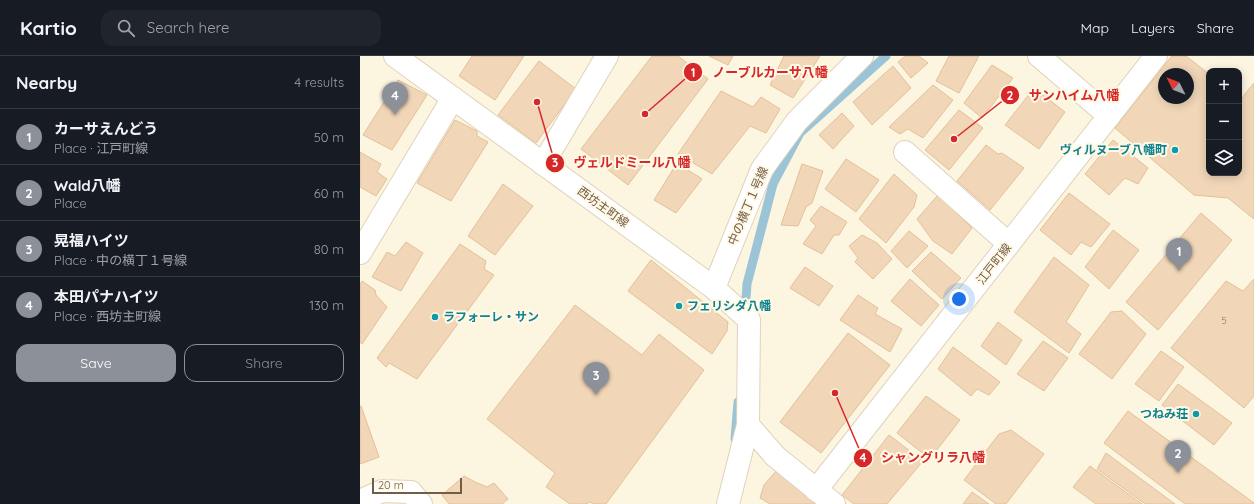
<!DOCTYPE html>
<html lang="en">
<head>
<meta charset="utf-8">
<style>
	:root { --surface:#171b24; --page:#20242c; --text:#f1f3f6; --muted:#9ea1a6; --line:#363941; --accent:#8c9099 }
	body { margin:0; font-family:Quicksand,"Noto Sans JP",sans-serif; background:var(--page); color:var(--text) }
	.controls { position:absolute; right:12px; top:12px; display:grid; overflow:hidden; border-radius:8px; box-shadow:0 2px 10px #0003 }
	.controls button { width:36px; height:36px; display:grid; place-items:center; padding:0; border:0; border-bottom:1px solid var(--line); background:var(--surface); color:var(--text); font:20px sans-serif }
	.compass { position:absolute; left:798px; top:12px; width:36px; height:36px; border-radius:50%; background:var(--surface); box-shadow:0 2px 10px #0003; rotate:312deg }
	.scale { position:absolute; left:12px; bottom:10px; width:90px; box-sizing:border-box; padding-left:4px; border:2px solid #725d48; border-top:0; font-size:11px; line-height:14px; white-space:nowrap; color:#725d48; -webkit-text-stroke:3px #fff9e6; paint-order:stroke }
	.you { position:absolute; left:599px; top:243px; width:14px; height:14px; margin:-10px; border:3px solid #fff; border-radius:50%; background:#1a73e8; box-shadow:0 0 0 6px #1a73e833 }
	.badge { display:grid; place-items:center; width:26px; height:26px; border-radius:50%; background:var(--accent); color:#fff; font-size:13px; font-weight:700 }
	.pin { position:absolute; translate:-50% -33px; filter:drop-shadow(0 1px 2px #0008) }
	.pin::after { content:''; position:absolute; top:21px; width:14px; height:12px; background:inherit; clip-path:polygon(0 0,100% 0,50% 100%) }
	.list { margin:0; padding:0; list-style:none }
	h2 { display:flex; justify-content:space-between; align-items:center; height:52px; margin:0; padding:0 16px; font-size:17px }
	h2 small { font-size:13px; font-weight:400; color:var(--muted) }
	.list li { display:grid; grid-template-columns:26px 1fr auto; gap:12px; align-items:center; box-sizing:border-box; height:56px; padding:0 16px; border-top:1px solid var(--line) }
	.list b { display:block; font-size:15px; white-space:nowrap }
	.list p { margin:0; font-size:13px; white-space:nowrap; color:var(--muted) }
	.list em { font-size:13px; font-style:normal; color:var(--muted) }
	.actions { display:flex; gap:8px; padding:12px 16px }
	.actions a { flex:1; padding:9px 0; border:1px solid var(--accent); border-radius:12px; text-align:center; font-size:14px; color:var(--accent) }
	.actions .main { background:var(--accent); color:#fff }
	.icon { flex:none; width:22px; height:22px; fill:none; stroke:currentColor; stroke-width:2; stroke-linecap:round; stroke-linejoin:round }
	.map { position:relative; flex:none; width:894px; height:448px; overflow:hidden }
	header { display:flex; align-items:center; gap:24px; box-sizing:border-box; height:56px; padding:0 20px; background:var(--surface); border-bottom:1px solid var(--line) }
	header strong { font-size:19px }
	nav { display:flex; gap:22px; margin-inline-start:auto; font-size:14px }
	.search { width:280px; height:36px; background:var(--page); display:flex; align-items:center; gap:10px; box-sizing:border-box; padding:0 14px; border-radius:12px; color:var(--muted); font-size:15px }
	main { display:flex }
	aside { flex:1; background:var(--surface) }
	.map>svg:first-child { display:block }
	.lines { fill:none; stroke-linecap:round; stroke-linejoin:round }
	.stream { stroke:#9bc4d6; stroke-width:9 }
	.building { fill:#f1d7b8; stroke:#e3c098; fill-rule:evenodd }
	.minor-casing { stroke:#e0d2bc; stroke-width:24 }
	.minor { stroke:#fff; stroke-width:22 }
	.culture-dot { fill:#0f9aa8; stroke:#fff9e6; stroke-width:1.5 }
	.labels { text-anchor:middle; stroke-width:4; stroke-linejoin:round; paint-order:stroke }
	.number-label { font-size:10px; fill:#927c64 }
	.culture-label { font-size:12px; font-weight:bold; fill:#0d838f; stroke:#fff9e6; text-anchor:end }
	.street-label { font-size:12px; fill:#725d48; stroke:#fff9e6 }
	.leader { fill:none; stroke:#d62828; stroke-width:1.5 }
	.callout-dot { fill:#d62828; stroke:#fff9e6; stroke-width:1.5 }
	.mark-label { font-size:12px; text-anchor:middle; font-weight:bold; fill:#fff }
	.callout-label { font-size:13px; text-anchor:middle; font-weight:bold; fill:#d62828; stroke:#fff9e6; stroke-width:4; stroke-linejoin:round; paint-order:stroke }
</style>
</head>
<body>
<header>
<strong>Kartio</strong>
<div class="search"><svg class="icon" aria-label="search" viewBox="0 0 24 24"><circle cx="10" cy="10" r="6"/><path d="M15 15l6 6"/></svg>Search here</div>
<nav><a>Map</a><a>Layers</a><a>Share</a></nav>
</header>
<main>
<aside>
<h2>Nearby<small>4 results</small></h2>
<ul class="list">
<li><span class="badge">1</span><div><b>カーサえんどう</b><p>Place · 江戸町線</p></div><em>50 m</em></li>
<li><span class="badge">2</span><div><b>Wald八幡</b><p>Place</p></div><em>60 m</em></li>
<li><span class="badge">3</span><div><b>晃福ハイツ</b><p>Place · 中の横丁１号線</p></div><em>80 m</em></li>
<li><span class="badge">4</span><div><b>本田パナハイツ</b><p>Place · 西坊主町線</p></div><em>130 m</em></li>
</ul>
<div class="actions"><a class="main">Save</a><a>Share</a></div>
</aside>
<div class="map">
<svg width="894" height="448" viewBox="0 0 894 448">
	<rect width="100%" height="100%" fill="#fcf5e0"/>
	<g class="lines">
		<!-- stream -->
		<g class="stream">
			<polyline points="385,257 387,228 413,128 440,77 526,0"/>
			<polyline points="375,383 378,346"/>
		</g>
	</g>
	<!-- building -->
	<g class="building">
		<polygon points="112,0 164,0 135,44 99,20"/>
		<polygon points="292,0 318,0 348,23 268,129 221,93"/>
		<polygon points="349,0 373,0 368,9"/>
		<polygon points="424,0 460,0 433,42 410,29"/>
		<polygon points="545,0 559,0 568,7 551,22 538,6"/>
		<polygon points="589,0 619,0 599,37 576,25"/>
		<path d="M812,0H826L849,18V117H879V42L881,43L894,27V163L868,142L834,139L755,72ZM804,18H828V42H804Z"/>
		<polygon points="179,5 216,33 176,87 138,59"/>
		<polygon points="632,9 653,22 622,62 604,47"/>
		<polygon points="533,10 551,32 512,69 493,46"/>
		<polygon points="38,24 67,39 32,94 3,79"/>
		<polygon points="573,29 593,44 563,82 548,73 540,78 529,71"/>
		<polygon points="674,32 705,56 679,93 645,69"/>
		<polygon points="361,35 393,51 401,41 420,53 406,77 390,70 352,118 318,98"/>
		<polygon points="599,54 623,72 589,114 565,94"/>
		<polygon points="482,57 494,70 473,93 459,79"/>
		<polygon points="95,64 117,75 117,80 128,86 91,145 57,127"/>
		<polygon points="753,84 788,112 778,128 765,122 749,139 725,118"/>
		<polygon points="626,89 638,98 642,97 664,112 630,154 597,125"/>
		<polygon points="0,96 21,108 17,116 27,123 16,140 0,131"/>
		<polygon points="486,103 519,124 496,156 465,133"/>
		<polygon points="317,107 342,123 316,157 294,144"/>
		<polygon points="442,108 463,115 452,147 446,151 438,170 421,169"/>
		<polygon points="534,118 557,139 554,151 526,187 499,163"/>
		<polygon points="143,128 173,150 135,199 108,180"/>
		<polygon points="709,137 750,168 731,191 721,186 711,199 680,174"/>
		<polygon points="578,139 612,172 592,198 573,185 557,163"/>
		<polygon points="461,150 487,166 479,179 474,179 462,198 443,188 456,170 450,164"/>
		<polygon points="841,157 872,184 798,274 766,246"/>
		<polygon points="753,174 779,194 749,233 725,211"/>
		<polygon points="549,175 568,190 547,212 531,195"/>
		<polygon points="502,179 517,187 532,203 513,223 495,206 498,202 489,190"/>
		<polygon points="46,186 63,197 41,235 12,221 27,196 35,200"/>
		<polygon points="100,188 126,205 124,213 134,219 57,323 29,307 26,311 17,302"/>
		<polygon points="571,196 601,222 582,243 552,215"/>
		<polygon points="694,201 729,229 706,266 721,278 709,297 654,256"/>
		<polygon points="291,204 368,266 367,275 352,298 268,235"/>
		<polygon points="445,211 473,230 459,250 430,232"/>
		<polygon points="550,223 579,249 561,270 531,245"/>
		<polygon points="894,223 894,340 884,352 811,292 866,225 883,235"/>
		<polygon points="2,225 15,234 16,239 27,251 2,288 0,286 0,228"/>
		<polygon points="498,239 518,252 515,258 542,273 530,296 480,264"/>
		<polygon points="215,249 282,299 299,278 344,314 246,448 234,448 229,446 227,448 210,448 186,431 195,417 127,363"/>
		<polygon points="762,255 786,278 752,323 719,298 751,256"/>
		<polygon points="638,266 662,284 646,309 621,290"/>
		<polygon points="488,277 530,309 461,397 420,366"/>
		<polygon points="683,285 708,302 684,335 657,318"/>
		<polygon points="593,291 640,326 629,339 617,333 611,340 578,313"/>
		<polygon points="801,295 824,311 799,345 775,328"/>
		<polygon points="818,328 872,367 854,389 802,349"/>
		<polygon points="566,340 600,364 570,403 537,377"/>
		<polygon points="0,350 1,350 19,401 0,408"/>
		<polygon points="768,355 894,447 894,448 825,448 744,387"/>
		<polygon points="651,374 684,398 646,448 636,448 604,424 639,378"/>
		<polygon points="529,379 563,405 527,448 494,448 482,439"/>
		<polygon points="746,397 815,448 785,448 737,413"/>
		<polygon points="730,410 782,448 736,448 713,431"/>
		<polygon points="417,414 456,448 410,448 400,442 404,429"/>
		<polygon points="104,420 115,426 127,431 134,427 148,443 142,448 89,448 82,439"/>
		<polygon points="612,436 629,448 603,448"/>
	</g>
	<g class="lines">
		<defs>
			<g id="minor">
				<polyline points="35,0 354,232"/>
				<polyline points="679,0 749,60"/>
				<polyline points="545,96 649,188"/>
				<polyline points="183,108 247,0"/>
				<polyline points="0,197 93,42"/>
				<polyline points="456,434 796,0"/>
				<polyline points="0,445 22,435 51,436 61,448"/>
				<polyline points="368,448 388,369"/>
				<polyline points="474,448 415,400 388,369 389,264 354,232 402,113 437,65 502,0"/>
			</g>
		</defs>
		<!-- minor casing -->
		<use href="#minor" class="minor-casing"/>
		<!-- minor -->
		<use href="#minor" class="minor"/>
	</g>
	<!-- markers -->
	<g class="culture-dot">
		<circle cx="815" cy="94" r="4"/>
		<circle cx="319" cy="250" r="4"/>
		<circle cx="75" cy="261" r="4"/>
		<circle cx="836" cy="358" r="4"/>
	</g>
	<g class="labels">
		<!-- number labels -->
		<g class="number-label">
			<text x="864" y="268">5</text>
		</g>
		<!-- culture labels -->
		<g class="culture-label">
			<text x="807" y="98">ヴィルヌーブ八幡町</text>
			<text x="327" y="254" text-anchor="start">フェリシダ八幡</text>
			<text x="83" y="265" text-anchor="start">ラフォーレ・サン</text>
			<text x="828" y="362">つねみ荘</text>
		</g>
		<!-- street labels -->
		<g class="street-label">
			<text transform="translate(388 150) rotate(-67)" y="4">中の横丁１号線</text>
			<text transform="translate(243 151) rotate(36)" y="4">西坊主町線</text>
			<text transform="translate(634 208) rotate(-52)" y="4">江戸町線</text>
		</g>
	</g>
	<!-- callouts -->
	<path class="leader" d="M285 58L333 16M594 83L650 39M177 46L195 107M475 337L503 402"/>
	<g class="callout-dot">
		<circle cx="285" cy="58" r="4"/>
		<circle cx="594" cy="83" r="4"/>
		<circle cx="177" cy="46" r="4"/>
		<circle cx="475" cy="337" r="4"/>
		<circle cx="333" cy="16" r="10"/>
		<circle cx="650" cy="39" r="10"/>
		<circle cx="195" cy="107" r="10"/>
		<circle cx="503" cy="402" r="10"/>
	</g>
	<g class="mark-label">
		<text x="333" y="21">1</text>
		<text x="650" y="44">2</text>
		<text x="195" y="111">3</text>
		<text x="503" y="406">4</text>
	</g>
	<g class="callout-label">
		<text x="410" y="21">ノーブルカーサ八幡</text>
		<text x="714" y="44">サンハイム八幡</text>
		<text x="272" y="111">ヴェルドミール八幡</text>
		<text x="573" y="406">シャングリラ八幡</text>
	</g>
</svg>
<div class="controls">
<button>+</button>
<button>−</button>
<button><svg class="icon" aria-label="layers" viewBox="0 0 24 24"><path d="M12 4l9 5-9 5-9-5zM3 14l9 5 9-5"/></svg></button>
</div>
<svg class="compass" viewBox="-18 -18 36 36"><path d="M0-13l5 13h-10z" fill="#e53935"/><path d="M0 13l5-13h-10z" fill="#9ea1a6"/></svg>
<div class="scale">20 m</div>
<div class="you"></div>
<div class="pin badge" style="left:819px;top:215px">1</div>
<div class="pin badge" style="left:818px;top:417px">2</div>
<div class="pin badge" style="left:236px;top:339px">3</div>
<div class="pin badge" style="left:35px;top:59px">4</div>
</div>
</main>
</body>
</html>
